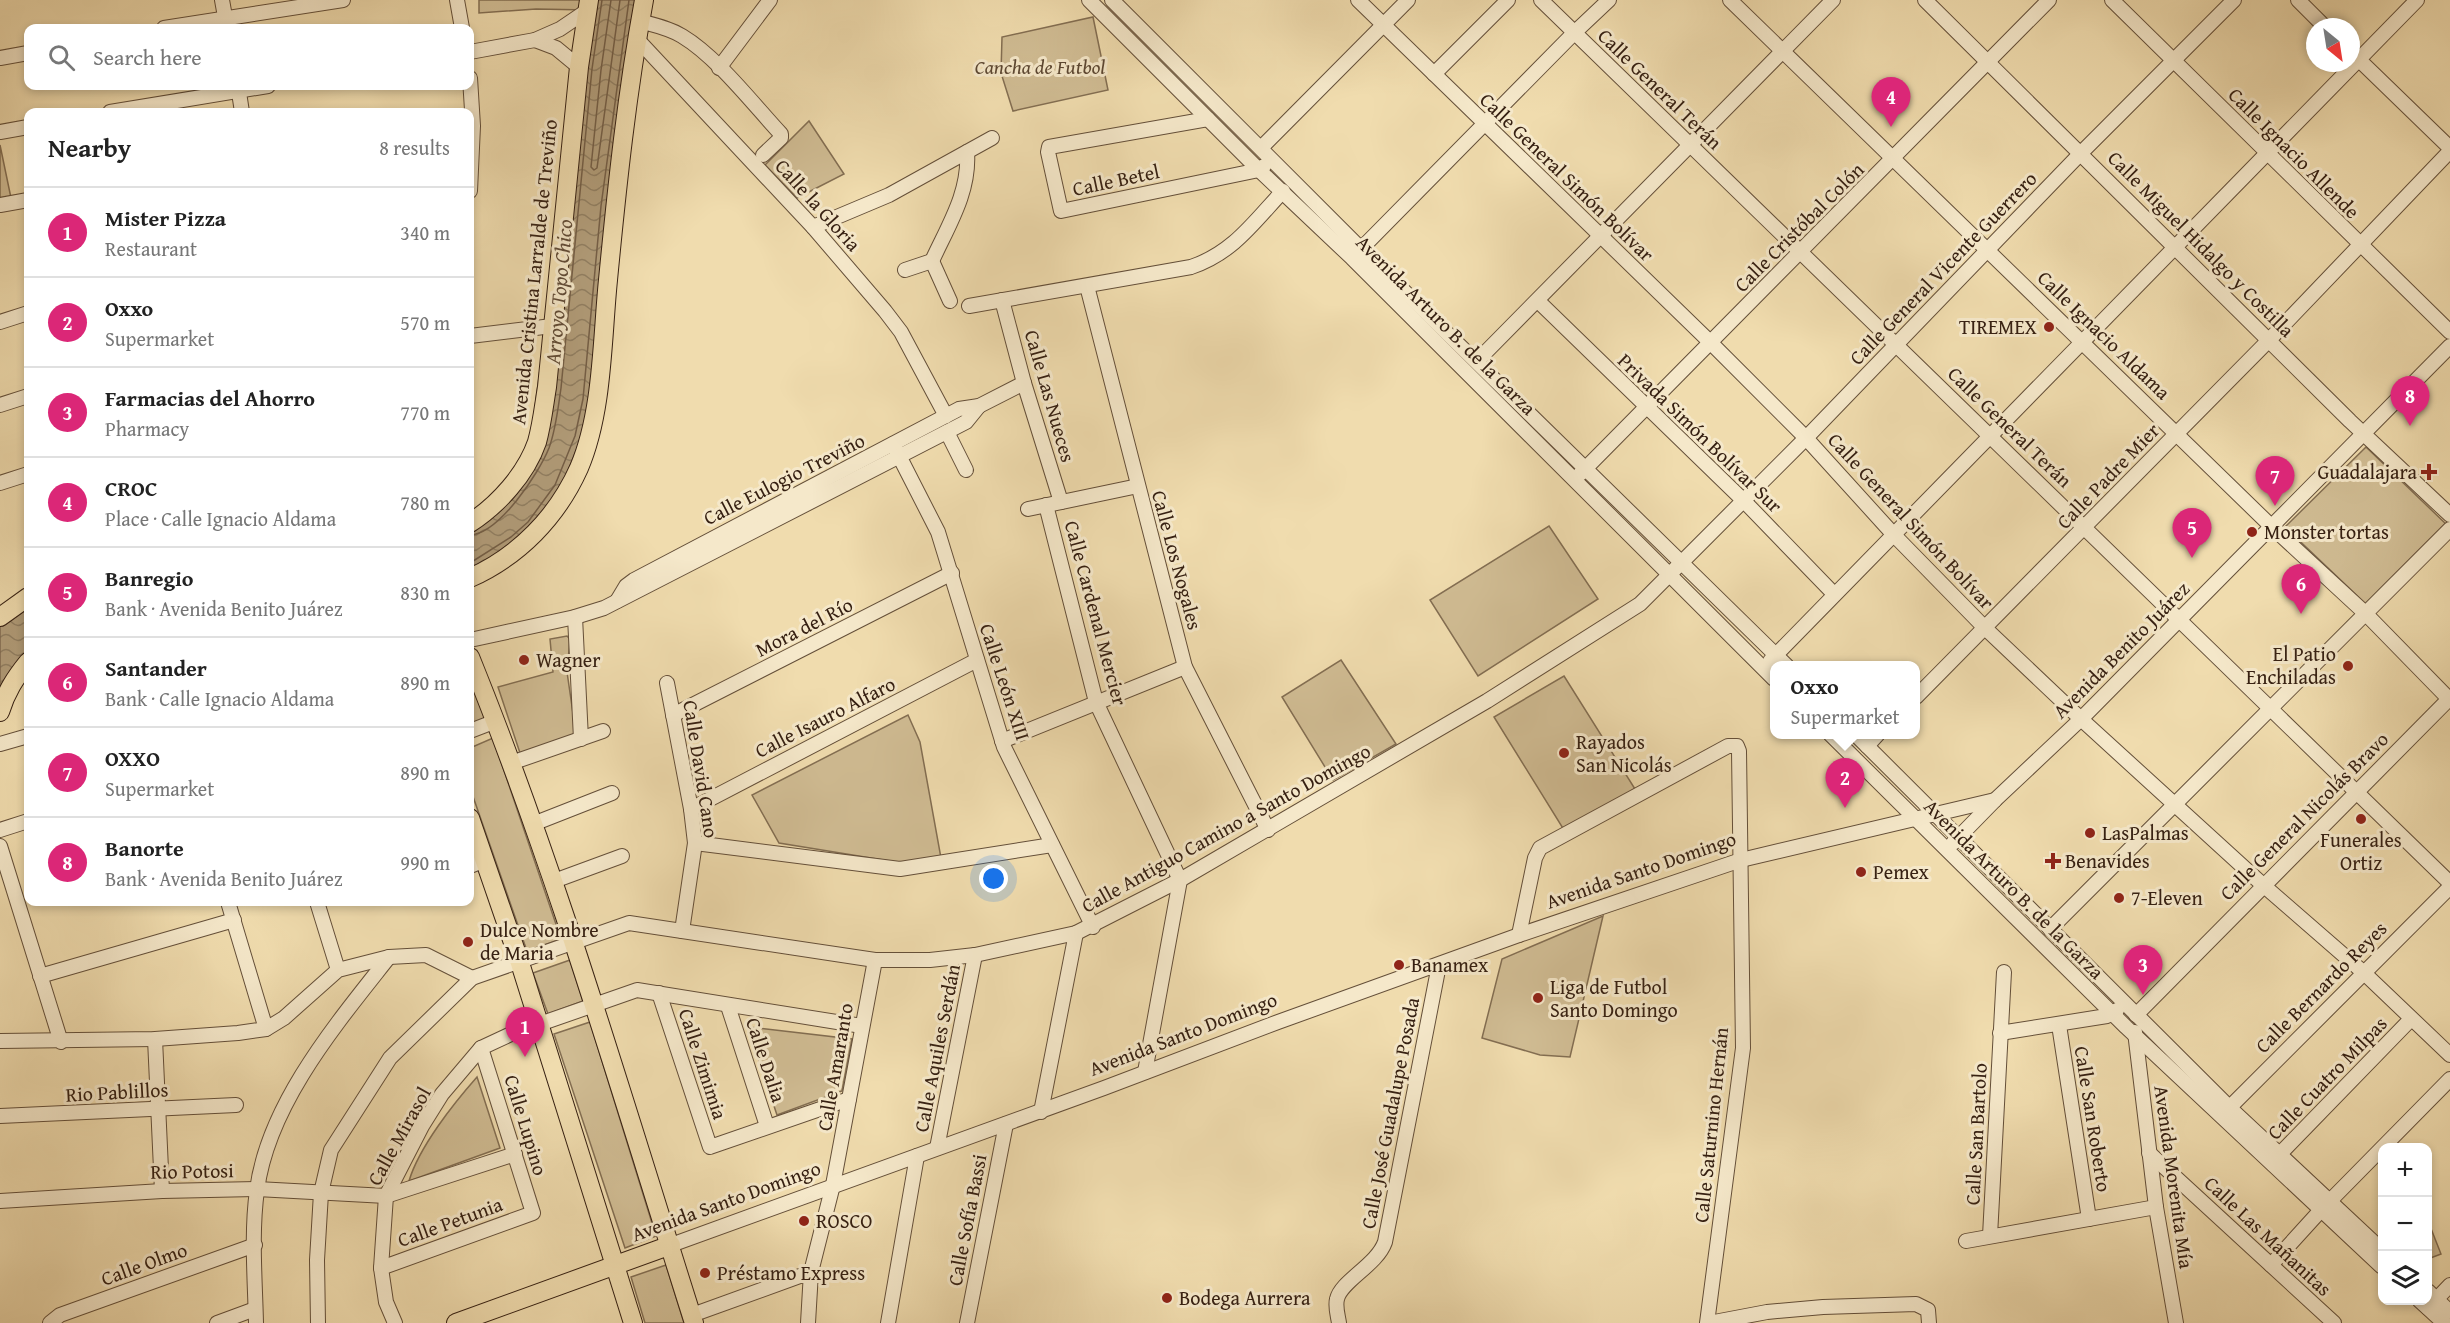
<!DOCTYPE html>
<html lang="en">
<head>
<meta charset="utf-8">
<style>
	:root { --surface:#fff; --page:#f6f6f6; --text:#222; --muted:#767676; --line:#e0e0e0; --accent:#db2777 }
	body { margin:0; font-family:"Gentium Book Plus",serif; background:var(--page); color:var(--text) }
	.controls { position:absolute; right:18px; bottom:18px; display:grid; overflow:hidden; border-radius:12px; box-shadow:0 3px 9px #0003 }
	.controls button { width:54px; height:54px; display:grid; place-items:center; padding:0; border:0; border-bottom:2px solid var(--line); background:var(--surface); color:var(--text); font:30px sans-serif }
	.compass { position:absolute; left:2306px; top:18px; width:54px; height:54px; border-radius:50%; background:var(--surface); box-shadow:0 3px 9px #0003; rotate:150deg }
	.you { position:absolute; left:994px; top:879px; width:21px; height:21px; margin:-15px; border:4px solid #fff; border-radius:50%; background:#1a73e8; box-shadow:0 0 0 9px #1a73e833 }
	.badge { display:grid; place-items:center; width:39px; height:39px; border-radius:50%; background:var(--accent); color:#fff; font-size:20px; font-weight:700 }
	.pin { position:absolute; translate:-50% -50px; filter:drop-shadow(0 2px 3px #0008) }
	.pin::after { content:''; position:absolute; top:32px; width:21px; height:18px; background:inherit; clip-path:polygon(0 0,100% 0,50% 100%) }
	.popup { position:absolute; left:1770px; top:661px; width:150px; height:78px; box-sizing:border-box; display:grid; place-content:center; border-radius:12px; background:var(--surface); filter:drop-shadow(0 2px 4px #0005); font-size:20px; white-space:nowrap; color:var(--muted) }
	.popup b { font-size:22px; color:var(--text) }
	.popup::after { content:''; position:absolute; left:50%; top:100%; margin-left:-12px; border:12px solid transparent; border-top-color:var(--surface) }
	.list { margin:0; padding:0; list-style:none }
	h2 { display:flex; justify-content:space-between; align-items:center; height:78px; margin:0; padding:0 24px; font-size:26px }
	h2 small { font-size:20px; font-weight:400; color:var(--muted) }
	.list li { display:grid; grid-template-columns:39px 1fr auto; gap:18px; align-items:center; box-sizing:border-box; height:90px; padding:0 24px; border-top:2px solid var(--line) }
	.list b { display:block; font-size:22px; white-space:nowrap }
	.list p { margin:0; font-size:20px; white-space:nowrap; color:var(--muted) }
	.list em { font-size:20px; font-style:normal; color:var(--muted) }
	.icon { flex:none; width:33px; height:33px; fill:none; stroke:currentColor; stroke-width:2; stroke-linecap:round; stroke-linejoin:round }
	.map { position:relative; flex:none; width:2450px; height:1323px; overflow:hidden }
	.search { position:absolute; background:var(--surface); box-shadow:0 3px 9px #0003; left:24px; top:24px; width:450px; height:66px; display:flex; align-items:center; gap:15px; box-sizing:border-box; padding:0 21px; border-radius:12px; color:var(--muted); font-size:22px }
	.panel { position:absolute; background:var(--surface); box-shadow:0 3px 9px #0003; left:24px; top:108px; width:450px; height:798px; border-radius:12px }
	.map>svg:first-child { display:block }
	.green { fill:#d0bc93; stroke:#836e52; stroke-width:1.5 }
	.water { fill:url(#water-waves); stroke:#806a50; stroke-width:1.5 }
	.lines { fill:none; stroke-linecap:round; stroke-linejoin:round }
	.shore { stroke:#745e46; stroke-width:1.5 }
	.minor-casing { stroke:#644f39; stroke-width:16 }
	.major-casing { stroke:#362012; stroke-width:20 }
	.minor { stroke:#f5e8ca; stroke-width:14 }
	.major { stroke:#f0dcae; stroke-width:18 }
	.poi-dot { fill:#8f2418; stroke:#f5e8ca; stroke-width:2 }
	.labels { text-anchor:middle; stroke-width:6; stroke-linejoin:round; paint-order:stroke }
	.park-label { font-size:20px; font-style:italic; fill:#5c4732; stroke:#f5e8ca }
	.street-label { font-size:20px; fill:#362012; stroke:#f5e8ca }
	.poi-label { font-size:20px; fill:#362012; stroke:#f5e8ca; text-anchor:start }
	.water-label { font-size:21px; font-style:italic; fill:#614b36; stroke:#f5e8ca }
</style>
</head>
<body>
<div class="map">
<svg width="2450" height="1323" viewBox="0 0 2450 1323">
	<defs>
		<pattern id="water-waves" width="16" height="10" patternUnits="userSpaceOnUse" patternTransform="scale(1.5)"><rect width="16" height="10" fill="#b19c79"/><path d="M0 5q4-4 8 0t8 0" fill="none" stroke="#917f62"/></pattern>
	</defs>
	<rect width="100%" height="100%" fill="#f0dcae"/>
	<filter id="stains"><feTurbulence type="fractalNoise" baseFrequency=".00333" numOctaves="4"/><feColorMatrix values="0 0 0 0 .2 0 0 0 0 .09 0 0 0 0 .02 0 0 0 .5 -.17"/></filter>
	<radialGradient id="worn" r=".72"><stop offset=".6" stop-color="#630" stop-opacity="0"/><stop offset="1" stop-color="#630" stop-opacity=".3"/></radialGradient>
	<!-- green -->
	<g class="green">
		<polygon points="479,0 590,0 588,10 536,9 479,13"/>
		<polygon points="1093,17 1108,90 1013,111 1001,73 1002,37"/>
		<polygon points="809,121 844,174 797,198 765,165"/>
		<polygon points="0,145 11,198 0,200"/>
		<polygon points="2366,447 2447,525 2368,606 2285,527"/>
		<polygon points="1549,526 1598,599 1478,676 1430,600"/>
		<polygon points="567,636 570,639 567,672 576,734 520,753 498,687 553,672 550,639"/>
		<polygon points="1341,660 1396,744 1333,780 1282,697"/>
		<polygon points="470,676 487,720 470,725"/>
		<polygon points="1564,676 1635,789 1564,830 1494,717"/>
		<polygon points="908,715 920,742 941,858 914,865 779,843 752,795"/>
		<polygon points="493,738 561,939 527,951 470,788 470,748"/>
		<polygon points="1603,916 1570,1057 1540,1055 1482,1038 1502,959"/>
		<polygon points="570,960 583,1001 548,1014 533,973"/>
		<polygon points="590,1022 656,1236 625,1248 554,1034"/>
		<polygon points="748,1027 852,1039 842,1091 777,1115"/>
		<path d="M477,1077L500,1148L409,1181C419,1147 454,1103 477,1077Z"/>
		<polygon points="2428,1221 2441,1254 2428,1259"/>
		<polygon points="666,1265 684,1323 645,1323 631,1277"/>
	</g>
	<!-- water -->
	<g class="water">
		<polygon points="589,0 643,0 596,401 550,515 470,578 470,523 528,460"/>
		<polygon points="28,597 28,662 0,712 0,617"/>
	</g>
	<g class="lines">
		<!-- shore -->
		<g class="shore">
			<polyline points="611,0 601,70 591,167 594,170 597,168 620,0"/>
			<path d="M470,535C499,534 539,473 549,448C556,429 558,408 561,388L592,69L602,0"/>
			<polyline points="470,563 511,537 528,522 555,485 575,436 583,399 601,206 629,0"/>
		</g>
		<defs>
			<g id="minor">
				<polyline points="222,0 227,28"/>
				<polyline points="457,0 462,28"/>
				<polyline points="1089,0 1259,170 1352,258 1774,679"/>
				<polyline points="1112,0 1361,249 1787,666"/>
				<polyline points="1358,0 1711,343 1806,438 1894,535 1985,628 2081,719 2263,885 2363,972 2450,1055"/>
				<polyline points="1541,0 2450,883"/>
				<polyline points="1730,0 2272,527 2365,613 2450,700"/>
				<polyline points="1925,0 2350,421 2450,515"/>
				<polyline points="2112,0 2450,332"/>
				<polyline points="2298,0 2325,27"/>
				<path d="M639,21C654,25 669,28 682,36C717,57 753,104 781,134V138L763,155"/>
				<polyline points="164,28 343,0"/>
				<polyline points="636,38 813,227 885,311 901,332 946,416"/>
				<polyline points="535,40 556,48 579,67"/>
				<polyline points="470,52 535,40 560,29 588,10"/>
				<polyline points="2351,52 2450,148"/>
				<polyline points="0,58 28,53"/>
				<polyline points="719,68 770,0"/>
				<polyline points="1434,74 1508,0"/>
				<polyline points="470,78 473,126 470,191"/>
				<polyline points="238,86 242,112"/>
				<polyline points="110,112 268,86"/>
				<polyline points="1208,119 1049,147 1048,152 1061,211 1259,170 1264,166"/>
				<polyline points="0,132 28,127"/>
				<polyline points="1261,148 1408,0"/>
				<polyline points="0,205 28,200"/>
				<polyline points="813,227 889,195 992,138"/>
				<polyline points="1354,256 1574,33 1609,0"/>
				<path d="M932,261C948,226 970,192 967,152"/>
				<polyline points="932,261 950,301"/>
				<polyline points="905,270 932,261"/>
				<polyline points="1087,286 1185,667 1268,830"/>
				<polyline points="1002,300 1024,383 1061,502"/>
				<polyline points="1538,301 1744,501 1834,594"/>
				<path d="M969,306L1191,267C1233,253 1254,222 1283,191"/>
				<polyline points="0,322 28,313"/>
				<polyline points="470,336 552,326"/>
				<polyline points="1477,361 1833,0"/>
				<polyline points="0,405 28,396"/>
				<polyline points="947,432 966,470"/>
				<polyline points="893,444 938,532 1004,747 1093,927"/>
				<polyline points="1580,474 2049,0"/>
				<polyline points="0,483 28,474"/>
				<polyline points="1046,505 1096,702 1180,880 1145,1072"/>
				<polyline points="1028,509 1138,486"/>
				<polyline points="617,601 626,586 634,580 959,409 979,406 1024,383"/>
				<polyline points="575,617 581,739"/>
				<polyline points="470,640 575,617 604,608 966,422 979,406"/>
				<polyline points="1770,661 2417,0"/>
				<polyline points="667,683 691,809 695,843 682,931"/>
				<polyline points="1916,697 2270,339 2450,151"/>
				<polyline points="673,715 952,573"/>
				<polyline points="470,731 496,721"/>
				<polyline points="1830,734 2126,1027 2382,1267"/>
				<polyline points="1855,734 2229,1107 2382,1250"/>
				<polyline points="1002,741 1185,667"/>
				<polyline points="0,744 28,736"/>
				<polyline points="1867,746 1878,734"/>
				<polyline points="511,763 603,731"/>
				<polyline points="691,809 977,660"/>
				<polyline points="533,824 612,793"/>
				<polyline points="0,830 28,821"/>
				<polyline points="695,843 900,869 1052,845"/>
				<polyline points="1953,843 1995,800 2081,719 2450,346"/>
				<polyline points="0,846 61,1042"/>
				<polyline points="470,866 485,860"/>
				<polyline points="554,881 622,856"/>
				<polyline points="228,902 266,1029"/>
				<polyline points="317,902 338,970"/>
				<polyline points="2050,929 2450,529"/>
				<polyline points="1519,935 1535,858 1540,848 1728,746 1737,746 1739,751 1743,1048 1707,1323"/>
				<polyline points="40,976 234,920"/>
				<polyline points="659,993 710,1147 849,1099"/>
				<polyline points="728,1006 767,1126"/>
				<polyline points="2136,1015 2450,698"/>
				<polyline points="2059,1025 2089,1219"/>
				<polyline points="2135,1032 2156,1207 2176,1323"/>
				<polyline points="2000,1033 2107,1016 2117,1010"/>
				<polyline points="155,1039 162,1191"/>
				<polyline points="0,1041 155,1039 238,1033 266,1029 284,1018 338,970 389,957 426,955 472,978"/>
				<polyline points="1041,1112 1076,933"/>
				<polyline points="2224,1113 2450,887"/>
				<polyline points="0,1116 236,1105"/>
				<polyline points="937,1148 975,955"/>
				<polyline points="2149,1153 2334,1323"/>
				<polyline points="2274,1160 2411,1019"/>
				<polyline points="0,1201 162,1191 257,1189 386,1196 515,1154"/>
				<polyline points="1990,1236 2004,972"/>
				<polyline points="1966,1241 2156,1207"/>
				<polyline points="671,1245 1104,1088 1278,1022 1519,935 1741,860 1995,800"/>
				<polyline points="2271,1265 2321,1210 2450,1079"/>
				<polyline points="381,1268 533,1213 481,1048"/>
				<polyline points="2428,1291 2450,1312"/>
				<polyline points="2419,1300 2444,1323"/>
				<polyline points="2428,1308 2450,1285"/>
				<polyline points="692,1315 811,1272"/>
				<polyline points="50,1323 60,1315 255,1245"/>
				<polyline points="217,1323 255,1309"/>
				<path d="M256,1323C255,1279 251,1234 257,1190C268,1104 337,1023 389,957"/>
				<polyline points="318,1323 317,1260 321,1193 331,1150 390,1058 472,978 629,923 875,960 930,960 975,955 1076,933 1180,880 1487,701 1640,604 1806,438 2081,153 2234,0"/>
				<polyline points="395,1323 386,1302 381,1268 386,1196 422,1126 442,1094 481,1048 511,1034 637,990 862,1026"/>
				<polyline points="808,1323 811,1272 833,1185 875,960"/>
				<polyline points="888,1323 917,1156"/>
				<polyline points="967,1323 1006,1124"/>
				<path d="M1339,1323C1338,1316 1335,1307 1337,1299C1341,1281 1377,1265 1385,1242L1439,965"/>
				<polyline points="1709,1323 1767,1312 1823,1307 1916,1304 1928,1310 1929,1323"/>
			</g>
			<g id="major">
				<path d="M470,523C498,505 526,474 537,442C542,424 544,405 547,387L579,67L589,0"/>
				<path d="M470,578C519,556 557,517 579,468C603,412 602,339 608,280C617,186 627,92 644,0"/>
				<polyline points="0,617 28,597"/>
				<path d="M470,657C558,874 623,1100 694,1323"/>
				<path d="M0,712C6,692 15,678 28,662"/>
				<polyline points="470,818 520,963 633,1323"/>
				<polyline points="456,1323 671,1245"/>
			</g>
		</defs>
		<!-- minor casing -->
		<use href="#minor" class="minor-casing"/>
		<!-- major casing -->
		<use href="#major" class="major-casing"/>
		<!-- minor -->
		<use href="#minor" class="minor"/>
		<!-- major -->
		<use href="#major" class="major"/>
	</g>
	<!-- markers -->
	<g class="poi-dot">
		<circle cx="2049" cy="327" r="6"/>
		<path d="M2426 463h6v6h6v6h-6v6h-6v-6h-6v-6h6z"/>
		<circle cx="2252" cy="532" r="6"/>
		<circle cx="524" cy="660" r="6"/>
		<circle cx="2348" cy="666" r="6"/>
		<circle cx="1564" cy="753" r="6"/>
		<circle cx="2361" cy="819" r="6"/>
		<circle cx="2090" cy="833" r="6"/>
		<path d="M2050 852h6v6h6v6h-6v6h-6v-6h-6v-6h6z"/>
		<circle cx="1861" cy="872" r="6"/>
		<circle cx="2119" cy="898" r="6"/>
		<circle cx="468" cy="942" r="6"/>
		<circle cx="1399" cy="965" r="6"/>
		<circle cx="1538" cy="998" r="6"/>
		<circle cx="804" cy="1221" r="6"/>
		<circle cx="705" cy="1273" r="6"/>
		<circle cx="1167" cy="1298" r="6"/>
	</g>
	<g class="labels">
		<!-- park labels -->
		<g class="park-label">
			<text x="1040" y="74">Cancha de Futbol</text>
		</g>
		<!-- street labels -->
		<g class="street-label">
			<text transform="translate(1660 89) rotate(44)" y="7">Calle General Terán</text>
			<text transform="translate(2294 153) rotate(45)" y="7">Calle Ignacio Allende</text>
			<text transform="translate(1567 177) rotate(44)" y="7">Calle General Simón Bolívar</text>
			<text transform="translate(1116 180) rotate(-12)" y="7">Calle Betel</text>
			<text transform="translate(818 205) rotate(48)" y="7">Calle la Gloria</text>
			<text transform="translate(1799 227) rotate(-45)" y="7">Calle Cristóbal Colón</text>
			<text transform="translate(2201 244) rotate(45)" y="7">Calle Miguel Hidalgo y Costilla</text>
			<text transform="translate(1943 268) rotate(-46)" y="7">Calle General Vicente Guerrero</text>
			<text transform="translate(534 272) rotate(-84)" y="7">Avenida Cristina Larralde de Treviño</text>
			<text transform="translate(1446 325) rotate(45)" y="7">Avenida Arturo B. de la Garza</text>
			<text transform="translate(2104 335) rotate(44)" y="7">Calle Ignacio Aldama</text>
			<text transform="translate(1050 396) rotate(74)" y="7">Calle Las Nueces</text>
			<text transform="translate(2010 427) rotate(44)" y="7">Calle General Terán</text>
			<text transform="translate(1700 433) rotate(44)" y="7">Privada Simón Bolívar Sur</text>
			<text transform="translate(2108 476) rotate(-46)" y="7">Calle Padre Mier</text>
			<text transform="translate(784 479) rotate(-27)" y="7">Calle Eulogio Treviño</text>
			<text transform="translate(1911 521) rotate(47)" y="7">Calle General Simón Bolívar</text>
			<text transform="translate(1177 560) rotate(75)" y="7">Calle Los Nogales</text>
			<text transform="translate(1096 613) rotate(75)" y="7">Calle Cardenal Mercier</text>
			<text transform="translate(804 627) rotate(-27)" y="7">Mora del Río</text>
			<text transform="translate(2121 650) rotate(-45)" y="7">Avenida Benito Juárez</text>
			<text transform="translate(1005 682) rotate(72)" y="7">Calle León XIII</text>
			<text transform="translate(825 717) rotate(-27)" y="7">Calle Isauro Alfaro</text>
			<text transform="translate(701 769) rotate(81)" y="7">Calle David Cano</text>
			<text transform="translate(2304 816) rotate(-45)" y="7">Calle General Nicolás Bravo</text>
			<text transform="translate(1226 828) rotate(-29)" y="7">Calle Antiguo Camino a Santo Domingo</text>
			<text transform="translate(1641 870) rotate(-19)" y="7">Avenida Santo Domingo</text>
			<text transform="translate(2014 889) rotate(45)" y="7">Avenida Arturo B. de la Garza</text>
			<text transform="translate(2321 987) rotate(-45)" y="7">Calle Bernardo Reyes</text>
			<text transform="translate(1183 1034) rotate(-21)" y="7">Avenida Santo Domingo</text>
			<text transform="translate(937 1048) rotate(-79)" y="7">Calle Aquiles Serdán</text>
			<text transform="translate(766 1060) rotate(72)" y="7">Calle Dalia</text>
			<text transform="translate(703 1064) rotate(72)" y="7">Calle Zimimia</text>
			<text transform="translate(835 1067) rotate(-80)" y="7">Calle Amaranto</text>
			<text transform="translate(2327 1078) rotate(-46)" y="7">Calle Cuatro Milpas</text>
			<text transform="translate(117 1092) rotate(-3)" y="7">Rio Pablillos</text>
			<text transform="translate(1390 1113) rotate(-79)" y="7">Calle José Guadalupe Posada</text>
			<text transform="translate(2093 1119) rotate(81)" y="7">Calle San Roberto</text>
			<text transform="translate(526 1125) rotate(73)" y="7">Calle Lupino</text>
			<text transform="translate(1711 1125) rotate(-84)" y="7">Calle Saturnino Hernán</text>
			<text transform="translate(1976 1134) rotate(-87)" y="7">Calle San Bartolo</text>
			<text transform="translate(399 1136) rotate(-61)" y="7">Calle Mirasol</text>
			<text transform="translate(192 1171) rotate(-1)" y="7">Rio Potosi</text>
			<text transform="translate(2174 1177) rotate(82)" y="7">Avenida Morenita Mía</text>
			<text transform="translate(726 1201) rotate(-20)" y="7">Avenida Santo Domingo</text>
			<text transform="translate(967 1220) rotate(-79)" y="7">Calle Sofía Bassi</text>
			<text transform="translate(450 1222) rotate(-20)" y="7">Calle Petunia</text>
			<text transform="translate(2268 1236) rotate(43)" y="7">Calle Las Mañanitas</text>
			<text transform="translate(144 1264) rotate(-20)" y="7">Calle Olmo</text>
		</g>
		<!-- poi labels -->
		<g class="poi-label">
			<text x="2037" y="334" text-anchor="end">TIREMEX</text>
			<text x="2417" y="479" text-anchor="end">Guadalajara</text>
			<text x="2264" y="539">Monster tortas</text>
			<text x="2336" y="661" text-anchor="end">El Patio<tspan x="2336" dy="23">Enchiladas</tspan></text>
			<text x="536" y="667">Wagner</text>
			<text x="1576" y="749">Rayados<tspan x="1576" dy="23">San Nicolás</tspan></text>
			<text x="2102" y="840">LasPalmas</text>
			<text x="2361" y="847" text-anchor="middle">Funerales<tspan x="2361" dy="23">Ortiz</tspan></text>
			<text x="2065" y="868">Benavides</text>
			<text x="1873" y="879">Pemex</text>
			<text x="2131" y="905">7-Eleven</text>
			<text x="480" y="937">Dulce Nombre<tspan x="480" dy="23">de Maria</tspan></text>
			<text x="1411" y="972">Banamex</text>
			<text x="1550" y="994">Liga de Futbol<tspan x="1550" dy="23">Santo Domingo</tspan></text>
			<text x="816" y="1228">ROSCO</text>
			<text x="717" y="1280">Préstamo Express</text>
			<text x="1179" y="1305">Bodega Aurrera</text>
		</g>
		<!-- water labels -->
		<g class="water-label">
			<text transform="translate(559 292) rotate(-85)" y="7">Arroyo Topo Chico</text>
		</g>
	</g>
	<rect width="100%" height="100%" filter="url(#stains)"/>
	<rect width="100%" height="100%" fill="url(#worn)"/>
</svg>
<div class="controls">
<button>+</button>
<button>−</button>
<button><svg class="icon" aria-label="layers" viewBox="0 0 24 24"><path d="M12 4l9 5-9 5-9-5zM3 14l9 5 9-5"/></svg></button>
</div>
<svg class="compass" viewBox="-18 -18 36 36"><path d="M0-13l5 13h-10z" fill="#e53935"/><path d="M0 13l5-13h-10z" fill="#767676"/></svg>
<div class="you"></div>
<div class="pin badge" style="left:525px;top:1057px">1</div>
<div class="pin badge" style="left:1845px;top:808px">2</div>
<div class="popup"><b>Oxxo</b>Supermarket</div>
<div class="pin badge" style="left:2143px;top:995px">3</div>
<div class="pin badge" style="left:1891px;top:127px">4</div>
<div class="pin badge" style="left:2192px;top:558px">5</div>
<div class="pin badge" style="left:2301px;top:614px">6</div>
<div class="pin badge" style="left:2275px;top:506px">7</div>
<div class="pin badge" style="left:2410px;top:426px">8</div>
<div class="search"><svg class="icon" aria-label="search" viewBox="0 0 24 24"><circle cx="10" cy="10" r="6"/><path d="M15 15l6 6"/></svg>Search here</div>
<section class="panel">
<h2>Nearby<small>8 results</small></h2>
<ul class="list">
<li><span class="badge">1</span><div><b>Mister Pizza</b><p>Restaurant</p></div><em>340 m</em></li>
<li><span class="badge">2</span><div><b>Oxxo</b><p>Supermarket</p></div><em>570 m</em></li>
<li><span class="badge">3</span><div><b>Farmacias del Ahorro</b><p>Pharmacy</p></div><em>770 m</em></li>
<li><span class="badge">4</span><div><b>CROC</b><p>Place · Calle Ignacio Aldama</p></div><em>780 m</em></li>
<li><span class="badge">5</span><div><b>Banregio</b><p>Bank · Avenida Benito Juárez</p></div><em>830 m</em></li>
<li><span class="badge">6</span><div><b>Santander</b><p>Bank · Calle Ignacio Aldama</p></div><em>890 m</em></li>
<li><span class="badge">7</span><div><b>OXXO</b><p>Supermarket</p></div><em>890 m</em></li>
<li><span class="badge">8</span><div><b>Banorte</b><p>Bank · Avenida Benito Juárez</p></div><em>990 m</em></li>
</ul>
</section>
</div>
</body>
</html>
